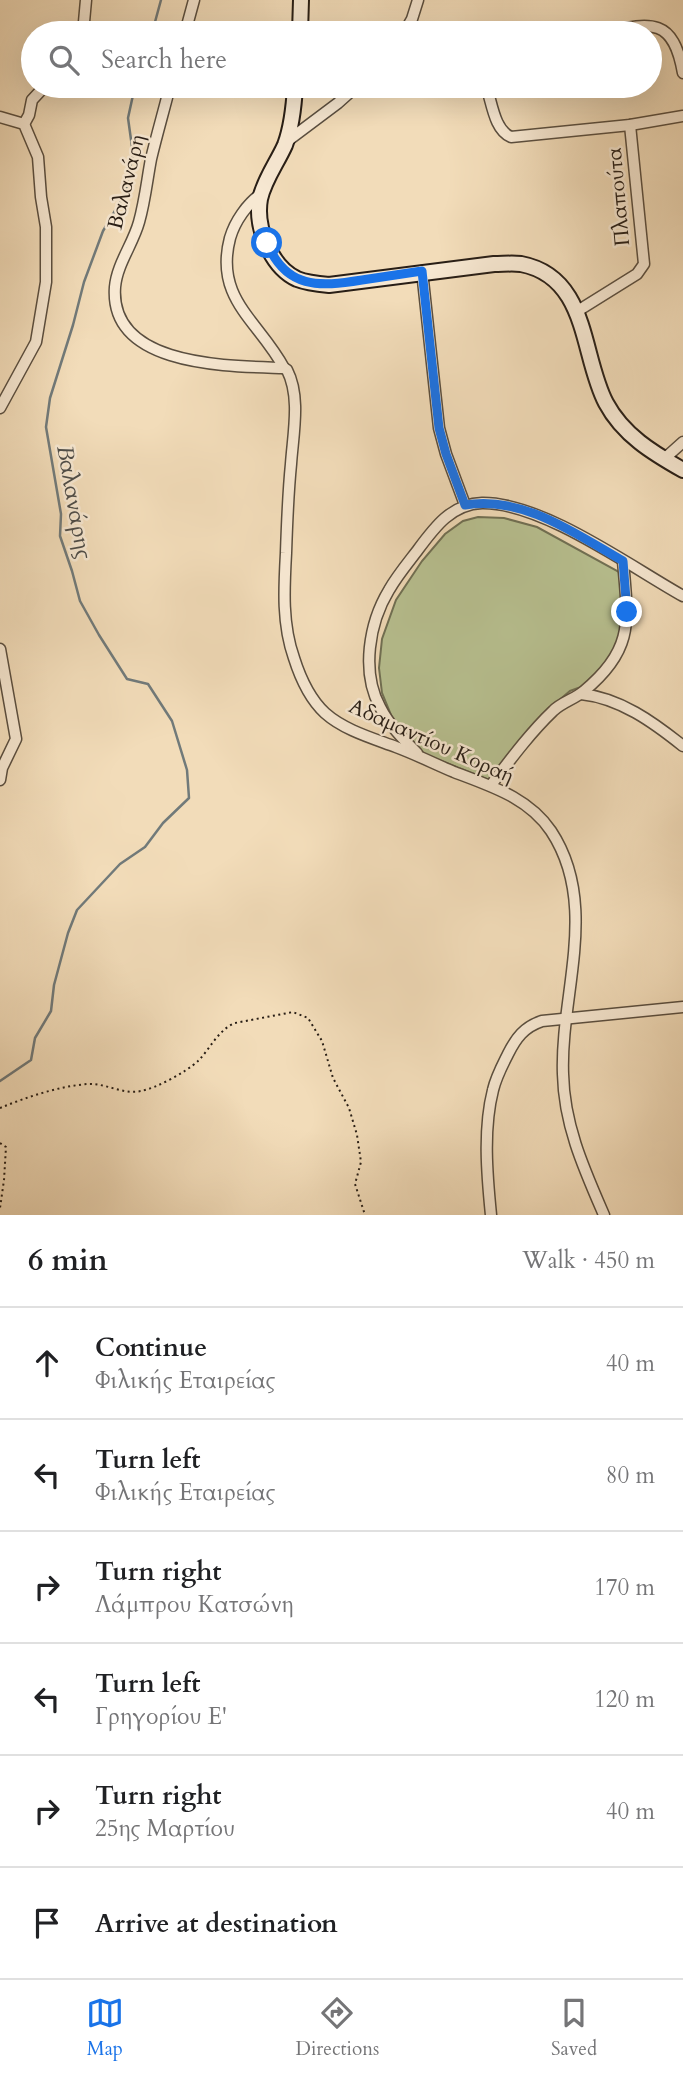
<!DOCTYPE html>
<html lang="en">
<head>
<meta charset="utf-8">
<style>
	:root { --surface:#fff; --page:#f6f6f6; --text:#202124; --muted:#757577; --line:#e0e0e0; --accent:#1a73e8 }
	body { margin:0; font-family:Cardo,serif; background:var(--page); color:var(--text) }
	.stop { position:absolute; width:21px; height:21px; margin:-16px; border:5px solid #1a73e8; border-radius:50%; background:#fff }
	.stop.end { background:#1a73e8; border-color:#fff; box-shadow:0 2px 7px #0008 }
	.list { margin:0; padding:0; list-style:none }
	h2 { display:flex; justify-content:space-between; align-items:center; height:91px; margin:0; padding:0 28px; font-size:30px }
	h2 small { font-size:23px; font-weight:400; color:var(--muted) }
	.list li { display:grid; grid-template-columns:46px 1fr auto; gap:21px; align-items:center; box-sizing:border-box; height:112px; padding:0 28px; border-top:2px solid var(--line) }
	.list b { display:block; font-size:26px; white-space:nowrap }
	.list p { margin:0; font-size:23px; white-space:nowrap; color:var(--muted) }
	.list em { font-size:23px; font-style:normal; color:var(--muted) }
	.icon { flex:none; width:38px; height:38px; fill:none; stroke:currentColor; stroke-width:2; stroke-linecap:round; stroke-linejoin:round }
	.map { position:relative; flex:none; width:683px; height:1215px; overflow:hidden }
	.search { position:absolute; background:var(--surface); box-shadow:0 7px 28px #0002; left:21px; right:21px; top:21px; height:77px; display:flex; align-items:center; gap:18px; box-sizing:border-box; padding:0 24px; border-radius:38px; color:var(--muted); font-size:26px }
	.sheet { height:763px; background:var(--surface) }
	nav { display:flex; justify-content:space-around; align-items:center; box-sizing:border-box; height:98px; border-top:2px solid var(--line); background:var(--surface); font-size:19px; color:var(--muted) }
	nav a { display:grid; justify-items:center; gap:4px }
	nav .on { color:var(--accent) }
	.map>svg:first-child { display:block }
	.green { fill:#b8c191; stroke:#707054; stroke-width:2 }
	.lines { fill:none; stroke-linecap:round; stroke-linejoin:round }
	.stream { stroke:#717a7a; stroke-width:2.5 }
	.street-casing { stroke:#5a4e3f; stroke-width:13 }
	.secondary-casing { stroke:#281e16; stroke-width:18 }
	.path { stroke:#281e16; stroke-width:2; stroke-dasharray:2 3.5; stroke-linecap:butt }
	.street { stroke:#f7e8d2; stroke-width:10 }
	.secondary { stroke:#f7e8d2; stroke-width:14 }
	.route { stroke:#1a73e8; stroke-width:9 }
	.labels { text-anchor:middle; stroke-width:5; stroke-linejoin:round; paint-order:stroke }
	.street-label { font-size:21px; fill:#281e16; stroke:#f7e8d2 }
	.water-label { font-size:23px; font-style:italic; fill:#4d4c48; stroke:#f7e8d2 }
</style>
</head>
<body>
<div class="map">
<svg width="683" height="1215" viewBox="0 0 683 1215">
	<rect width="100%" height="100%" fill="#f2dcb9"/>
	<filter id="stains"><feTurbulence type="fractalNoise" baseFrequency=".00286" numOctaves="4"/><feColorMatrix values="0 0 0 0 .2 0 0 0 0 .09 0 0 0 0 .02 0 0 0 .5 -.17"/></filter>
	<radialGradient id="worn" r=".72"><stop offset=".6" stop-color="#630" stop-opacity="0"/><stop offset="1" stop-color="#630" stop-opacity=".3"/></radialGradient>
	<!-- green -->
	<polygon class="green" points="478,517 504,518 537,527 621,573 622,634 613,653 603,667 581,687 570,691 542,715 489,780 424,754 393,720 382,693 379,668 382,639 396,600 422,561 445,534 463,521"/>
	<g class="lines">
		<!-- stream -->
		<g class="stream">
			<polyline points="152,33 161,0"/>
			<polyline points="0,1081 31,1060 35,1038 51,1011 54,985 68,933 77,910 120,864 145,847 163,823 189,798 187,770 172,721 148,684 127,679 99,635 80,601 72,571 60,536 61,514 46,427 50,398 73,325 84,282 103,231 125,194 133,154 128,118 135,86"/>
		</g>
		<defs>
			<g id="street">
				<polyline points="83,33 86,0"/>
				<polyline points="185,33 194,0"/>
				<polyline points="404,33 412,19 418,0"/>
				<path d="M601,33C649,23 673,15 683,73"/>
				<path d="M170,86C164,110 157,134 151,159C147,180 145,201 139,222C133,244 117,264 115,287C109,368 231,366 284,368"/>
				<path d="M486,86C492,102 494,130 511,137L630,125L683,116"/>
				<polyline points="0,117 24,124 38,157 41,197 46,227 46,282 36,342 0,408"/>
				<polyline points="24,124 29,115 32,100 45,86"/>
				<polyline points="286,142 338,103 357,86"/>
				<path d="M261,194C247,204 235,221 230,238C214,299 259,321 284,368L287,370C301,397 293,434 291,464C288,494 287,523 286,553C284,589 282,624 294,658C300,677 310,699 325,713C344,730 372,738 396,747C415,754 435,764 454,772C490,786 528,797 551,831C600,905 560,994 563,1074C564,1125 584,1169 604,1215"/>
				<polyline points="422,271 439,428 446,454 465,505"/>
				<polyline points="576,312 637,274 644,264 630,125"/>
				<polyline points="664,459 683,442"/>
				<polyline points="0,649 16,739 2,768 0,780"/>
				<path d="M581,694C620,698 653,722 683,746"/>
				<path d="M417,753C403,739 389,725 380,707C361,672 369,623 389,590C397,576 407,564 417,551C434,528 451,504 482,503C542,502 631,567 683,596"/>
				<path d="M491,785C510,760 530,733 553,711C562,702 575,699 584,691C635,649 628,620 623,561"/>
				<path d="M491,1215C487,1175 483,1129 493,1090C496,1077 502,1066 508,1054C516,1038 524,1027 542,1021L683,1007"/>
			</g>
			<g id="secondary">
				<polyline points="300,33 301,0"/>
				<path d="M295,86C294,105 292,126 285,145C277,163 264,180 260,199C255,227 271,267 297,279C307,283 318,284 329,285L494,264C503,264 512,263 521,264C589,277 581,356 606,403C623,435 653,453 683,470"/>
			</g>
		</defs>
		<!-- street casing -->
		<use href="#street" class="street-casing"/>
		<!-- secondary casing -->
		<use href="#secondary" class="secondary-casing"/>
		<!-- path -->
		<g class="path">
			<path d="M0,1108C27,1097 59,1086 88,1084C106,1083 123,1095 141,1091C157,1088 186,1072 198,1061C210,1049 218,1030 235,1023L293,1012L308,1018L322,1041L333,1078L349,1108L357,1135L361,1162L355,1184L365,1215"/>
			<polyline points="0,1143 6,1147 4,1180 0,1208"/>
		</g>
		<!-- street -->
		<use href="#street" class="street"/>
		<!-- secondary -->
		<use href="#secondary" class="secondary"/>
	</g>
	<g class="lines">
		<!-- route -->
		<path class="route" d="M267,243C286,289 319,287 362,280C382,277 402,274 422,271L439,428L446,454L465,505C522,495 576,534 623,561L627,612"/>
	</g>
	<g class="labels">
		<!-- street labels -->
		<g class="street-label">
			<text transform="translate(126 182) rotate(-76)" y="7">Βαλανάρη</text>
			<text transform="translate(618 197) rotate(-95)" y="7">Πλαπούτα</text>
			<text transform="translate(432 741) rotate(24)" y="7">Αδαμαντίου Κοραή</text>
		</g>
		<!-- water labels -->
		<g class="water-label">
			<text transform="translate(75 502) rotate(80)" y="8">Βαλανάρης</text>
		</g>
	</g>
	<rect width="100%" height="100%" filter="url(#stains)"/>
	<rect width="100%" height="100%" fill="url(#worn)"/>
</svg>
<div class="stop" style="left:267px;top:243px"></div>
<div class="stop end" style="left:627px;top:612px"></div>
<div class="search"><svg class="icon" aria-label="search" viewBox="0 0 24 24"><circle cx="10" cy="10" r="6"/><path d="M15 15l6 6"/></svg>Search here</div>
</div>
<section class="sheet">
<h2>6 min<small>Walk · 450 m</small></h2>
<ul class="list">
<li><svg class="icon" aria-label="ahead" viewBox="0 0 24 24"><path d="M12 20V5M6 11l6-6 6 6"/></svg><div><b>Continue</b><p>Φιλικής Εταιρείας</p></div><em>40 m</em></li>
<li><svg class="icon" aria-label="left" viewBox="0 0 24 24"><path d="M17 20v-9H6M10 6l-5 5 5 5"/></svg><div><b>Turn left</b><p>Φιλικής Εταιρείας</p></div><em>80 m</em></li>
<li><svg class="icon" aria-label="right" viewBox="0 0 24 24"><path d="M7 20v-9h11M14 6l5 5-5 5"/></svg><div><b>Turn right</b><p>Λάμπρου Κατσώνη</p></div><em>170 m</em></li>
<li><svg class="icon" aria-label="left" viewBox="0 0 24 24"><path d="M17 20v-9H6M10 6l-5 5 5 5"/></svg><div><b>Turn left</b><p>Γρηγορίου Ε'</p></div><em>120 m</em></li>
<li><svg class="icon" aria-label="right" viewBox="0 0 24 24"><path d="M7 20v-9h11M14 6l5 5-5 5"/></svg><div><b>Turn right</b><p>25ης Μαρτίου</p></div><em>40 m</em></li>
<li><svg class="icon" aria-label="arrive" viewBox="0 0 24 24"><path d="M6 21V4h12l-3 4 3 4H6"/></svg><div><b>Arrive at destination</b></div></li>
</ul>
</section>
<nav>
<a class="on"><svg class="icon" aria-label="map" viewBox="0 0 24 24"><path d="M3 6l6-2 6 2 6-2v14l-6 2-6-2-6 2zM9 4v14M15 6v14"/></svg>Map</a>
<a><svg class="icon" aria-label="directions" viewBox="0 0 24 24"><path d="M12 3l9 9-9 9-9-9zM9 14v-3h6M13 9l2 2-2 2"/></svg>Directions</a>
<a><svg class="icon" aria-label="saved" viewBox="0 0 24 24"><path d="M7 4h10v16l-5-4-5 4z"/></svg>Saved</a>
</nav>
</body>
</html>
